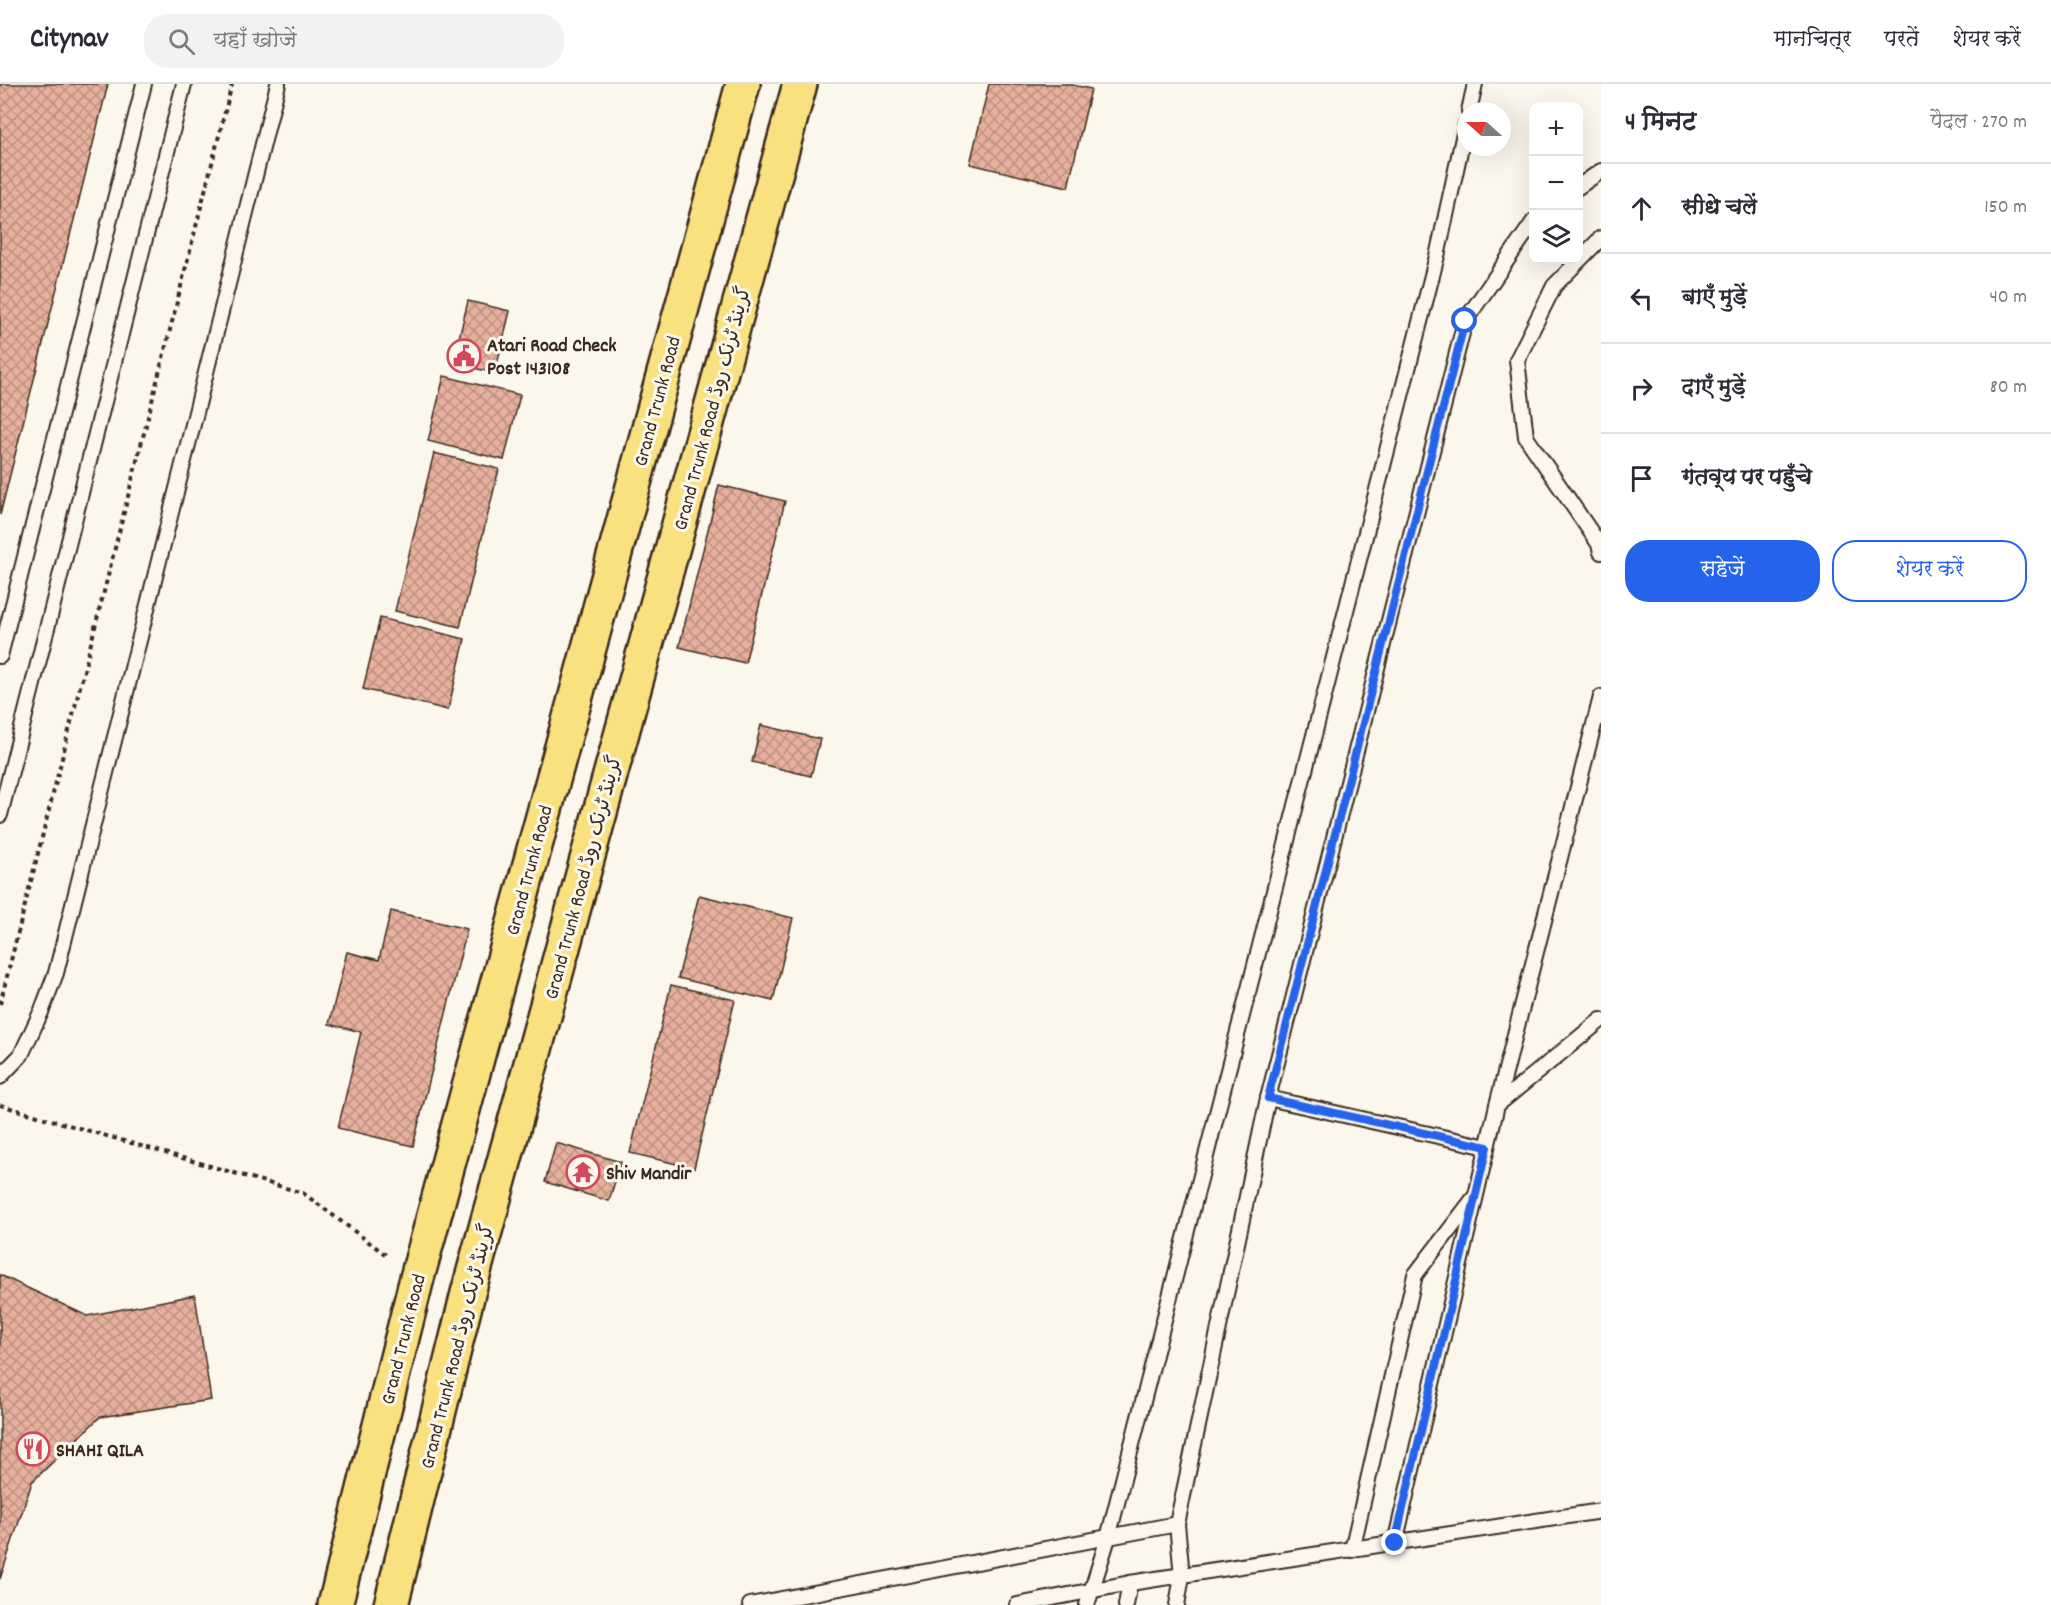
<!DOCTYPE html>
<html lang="hi">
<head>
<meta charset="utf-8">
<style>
	:root { --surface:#fff; --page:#f2f2f3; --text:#2b2b33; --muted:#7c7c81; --line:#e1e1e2; --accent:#2563eb }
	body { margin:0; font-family:Dekko,"Playpen Sans Arabic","Playpen Sans Deva",sans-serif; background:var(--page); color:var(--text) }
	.controls { position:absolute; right:18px; top:18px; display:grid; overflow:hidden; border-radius:12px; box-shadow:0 6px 24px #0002 }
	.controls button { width:54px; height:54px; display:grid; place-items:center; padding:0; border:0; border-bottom:2px solid var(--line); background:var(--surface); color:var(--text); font:30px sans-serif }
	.compass { position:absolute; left:1457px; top:18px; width:54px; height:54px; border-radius:50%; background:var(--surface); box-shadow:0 6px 24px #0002; rotate:291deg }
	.stop { position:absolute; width:18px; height:18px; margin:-14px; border:4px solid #2563eb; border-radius:50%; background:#fff }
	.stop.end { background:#2563eb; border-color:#fff; box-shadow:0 2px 6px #0008 }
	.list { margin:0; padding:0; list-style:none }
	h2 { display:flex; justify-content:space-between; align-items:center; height:78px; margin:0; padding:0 24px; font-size:26px }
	h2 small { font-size:20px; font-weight:400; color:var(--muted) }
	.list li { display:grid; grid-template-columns:39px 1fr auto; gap:18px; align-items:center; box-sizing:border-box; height:90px; padding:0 24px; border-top:2px solid var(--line) }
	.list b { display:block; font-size:22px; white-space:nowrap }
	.list em { font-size:20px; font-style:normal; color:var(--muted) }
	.actions { display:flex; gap:12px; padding:18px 24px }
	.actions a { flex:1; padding:14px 0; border:2px solid var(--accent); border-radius:24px; text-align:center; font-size:21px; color:var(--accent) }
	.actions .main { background:var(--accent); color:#fff }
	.icon { flex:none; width:33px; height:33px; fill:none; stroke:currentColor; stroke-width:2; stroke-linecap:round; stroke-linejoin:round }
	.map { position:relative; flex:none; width:1601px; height:1521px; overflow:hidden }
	header { display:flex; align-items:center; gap:36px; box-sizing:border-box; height:84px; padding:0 30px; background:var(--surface); border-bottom:2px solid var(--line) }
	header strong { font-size:28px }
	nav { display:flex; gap:33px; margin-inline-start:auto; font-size:21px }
	.search { width:420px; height:54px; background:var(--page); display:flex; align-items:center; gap:15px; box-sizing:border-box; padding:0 21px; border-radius:24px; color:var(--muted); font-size:22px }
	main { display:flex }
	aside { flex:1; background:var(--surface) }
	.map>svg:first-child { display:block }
	.building { fill:url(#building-cross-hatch); stroke:#3b2a1e; stroke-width:1.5 }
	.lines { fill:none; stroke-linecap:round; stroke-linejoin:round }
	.service-casing { stroke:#3b2a1e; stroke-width:18 }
	.trunk-casing { stroke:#3b2a1e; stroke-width:38 }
	.path { stroke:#3b2a1e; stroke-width:4; stroke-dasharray:4.5 4.5; stroke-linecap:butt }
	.service { stroke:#fbf7ec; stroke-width:14 }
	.trunk { stroke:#fae180; stroke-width:33 }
	.route { stroke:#2563eb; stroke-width:8 }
	.labels { text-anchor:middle; stroke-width:6; stroke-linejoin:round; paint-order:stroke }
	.poi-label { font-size:20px; font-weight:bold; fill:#3b2a1e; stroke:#fbf7ec; text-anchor:start }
	.street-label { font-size:20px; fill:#3b2a1e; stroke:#fbf7ec }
</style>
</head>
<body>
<header>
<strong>Citynav</strong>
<div class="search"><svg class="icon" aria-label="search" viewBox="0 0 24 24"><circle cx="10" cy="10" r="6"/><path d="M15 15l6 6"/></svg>यहाँ खोजें</div>
<nav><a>मानचित्र</a><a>परतें</a><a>शेयर करें</a></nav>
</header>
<main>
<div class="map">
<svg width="1601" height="1521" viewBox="0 0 1601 1521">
	<defs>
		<pattern id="building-cross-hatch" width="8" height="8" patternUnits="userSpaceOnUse" patternTransform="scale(1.5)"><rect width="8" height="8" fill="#e7b09d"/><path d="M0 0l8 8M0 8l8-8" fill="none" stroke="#bc8f7f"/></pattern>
	</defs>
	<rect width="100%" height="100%" fill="#fbf7ec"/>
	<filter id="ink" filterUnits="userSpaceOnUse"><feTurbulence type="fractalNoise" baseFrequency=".0167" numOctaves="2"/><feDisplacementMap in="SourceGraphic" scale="12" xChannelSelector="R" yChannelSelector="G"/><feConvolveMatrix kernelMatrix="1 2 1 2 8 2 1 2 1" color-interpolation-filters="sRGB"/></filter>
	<g filter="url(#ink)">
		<!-- building -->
		<g class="building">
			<polygon points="0,0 108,0 0,431"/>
			<polygon points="989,0 1068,0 1091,5 1068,103 970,80"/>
			<polygon points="468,217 510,227 495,289 453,279"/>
			<polygon points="444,292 520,311 504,376 428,357"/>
			<polygon points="434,369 499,385 460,543 395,527"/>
			<polygon points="719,401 785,417 745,579 679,563"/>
			<polygon points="380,534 465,555 448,626 363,605"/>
			<polygon points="761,641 820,655 811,692 752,678"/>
			<polygon points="699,811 793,834 773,917 678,894"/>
			<polygon points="391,827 467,845 413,1062 338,1044 361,948 329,940 347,868 379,876"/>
			<polygon points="671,901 735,916 694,1084 630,1069"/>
			<polygon points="556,1059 621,1078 609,1117 545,1098"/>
			<polygon points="0,1191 87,1232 195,1211 211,1316 100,1333 32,1398 0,1495"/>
		</g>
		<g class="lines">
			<defs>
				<g id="service">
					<polyline points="1469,27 1475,0"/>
					<polyline points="1578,103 1601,87"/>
					<polyline points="1601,154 1554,202 1517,276 1526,353 1599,460 1601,468"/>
					<polyline points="0,572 144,0"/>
					<polyline points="0,731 184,0"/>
					<polyline points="0,993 21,971 42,926 56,889 278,0"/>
					<polyline points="1268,1014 1465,237 1534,137"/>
					<polyline points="1497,1021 1601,613"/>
					<polyline points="1395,1459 1497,1021 1601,936"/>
					<polyline points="1352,1466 1415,1191 1474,1114"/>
					<polyline points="750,1521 1177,1440"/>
					<polyline points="1017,1521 1130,1499 1601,1427"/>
					<polyline points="1087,1521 1108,1454 1438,168 1466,40"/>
					<polyline points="1126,1521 1130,1499"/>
					<polyline points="1177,1521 1182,1492 1177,1440 1268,1014 1487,1063"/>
				</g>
				<g id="trunk">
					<polyline points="335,1521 417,1194 743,0"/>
					<polyline points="391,1521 468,1209 800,0"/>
				</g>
			</defs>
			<!-- service casing -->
			<use href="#service" class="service-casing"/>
			<!-- trunk casing -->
			<use href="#trunk" class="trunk-casing"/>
			<!-- path -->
			<g class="path">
				<polyline points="0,920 232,0"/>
				<polyline points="0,1021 303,1109 389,1173"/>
			</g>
			<!-- service -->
			<use href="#service" class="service"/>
			<!-- trunk -->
			<use href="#trunk" class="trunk"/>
		</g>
	</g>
	<g class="lines" filter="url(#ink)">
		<!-- route -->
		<polyline class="route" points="1395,1459 1487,1063 1268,1014 1465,237"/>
	</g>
	<!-- icons -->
	<defs>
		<symbol id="civic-ring" viewBox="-11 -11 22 22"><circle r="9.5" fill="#fbf7ec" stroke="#d1495b" stroke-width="1.5"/><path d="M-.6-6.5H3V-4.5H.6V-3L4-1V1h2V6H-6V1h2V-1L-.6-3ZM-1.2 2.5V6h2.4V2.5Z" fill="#d1495b"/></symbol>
		<symbol id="temple-ring" viewBox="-11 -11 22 22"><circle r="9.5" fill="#fbf7ec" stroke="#d1495b" stroke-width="1.5"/><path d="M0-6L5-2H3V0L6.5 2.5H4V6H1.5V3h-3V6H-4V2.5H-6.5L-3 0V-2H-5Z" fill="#d1495b"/></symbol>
		<symbol id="restaurant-ring" viewBox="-11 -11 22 22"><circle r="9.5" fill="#fbf7ec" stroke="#d1495b" stroke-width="1.5"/><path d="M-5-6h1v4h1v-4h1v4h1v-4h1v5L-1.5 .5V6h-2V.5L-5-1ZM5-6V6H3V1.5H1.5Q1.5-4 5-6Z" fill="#d1495b"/></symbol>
	</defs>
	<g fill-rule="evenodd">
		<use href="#civic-ring" x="445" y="253" width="38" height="38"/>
		<use href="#temple-ring" x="564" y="1069" width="38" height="38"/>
		<use href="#restaurant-ring" x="14" y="1346" width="38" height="38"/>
	</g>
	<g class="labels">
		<!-- poi labels -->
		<g class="poi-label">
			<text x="487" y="267">Atari Road Check<tspan x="487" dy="23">Post 143108</tspan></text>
			<text x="606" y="1095">Shiv Mandir</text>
			<text x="56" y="1372">SHAHI QILA</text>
		</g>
		<!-- street labels -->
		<g class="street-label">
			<text transform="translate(656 317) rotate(-75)" y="7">Grand Trunk Road</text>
			<text transform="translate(711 324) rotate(-75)" y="7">Grand Trunk Road گرینڈ ٹرنک روڈ</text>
			<text transform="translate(528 786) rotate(-75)" y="7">Grand Trunk Road</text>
			<text transform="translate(582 793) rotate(-75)" y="7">Grand Trunk Road گرینڈ ٹرنک روڈ</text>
			<text transform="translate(402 1255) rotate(-76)" y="7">Grand Trunk Road</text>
			<text transform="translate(456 1262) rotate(-76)" y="7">Grand Trunk Road گرینڈ ٹرنک روڈ</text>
		</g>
	</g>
</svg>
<div class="controls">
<button>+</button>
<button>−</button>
<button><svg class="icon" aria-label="layers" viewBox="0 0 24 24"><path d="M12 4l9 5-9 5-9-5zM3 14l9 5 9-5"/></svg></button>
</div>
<svg class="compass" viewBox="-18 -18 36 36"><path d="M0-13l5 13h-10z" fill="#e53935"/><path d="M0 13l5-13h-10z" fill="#7c7c81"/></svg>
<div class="stop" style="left:1465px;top:237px"></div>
<div class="stop end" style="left:1395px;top:1459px"></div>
</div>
<aside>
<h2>4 मिनट<small>पैदल · 270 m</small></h2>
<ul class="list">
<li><svg class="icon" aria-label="ahead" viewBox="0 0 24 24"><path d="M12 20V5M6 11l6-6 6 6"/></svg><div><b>सीधे चलें</b></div><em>150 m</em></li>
<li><svg class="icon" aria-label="left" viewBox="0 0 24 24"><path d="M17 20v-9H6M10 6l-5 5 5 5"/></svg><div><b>बाएँ मुड़ें</b></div><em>40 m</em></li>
<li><svg class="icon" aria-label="right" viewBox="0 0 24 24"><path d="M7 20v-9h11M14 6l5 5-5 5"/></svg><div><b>दाएँ मुड़ें</b></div><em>80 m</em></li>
<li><svg class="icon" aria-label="arrive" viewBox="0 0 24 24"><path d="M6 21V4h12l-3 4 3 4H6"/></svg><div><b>गंतव्य पर पहुँचे</b></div></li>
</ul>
<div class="actions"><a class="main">सहेजें</a><a>शेयर करें</a></div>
</aside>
</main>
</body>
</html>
